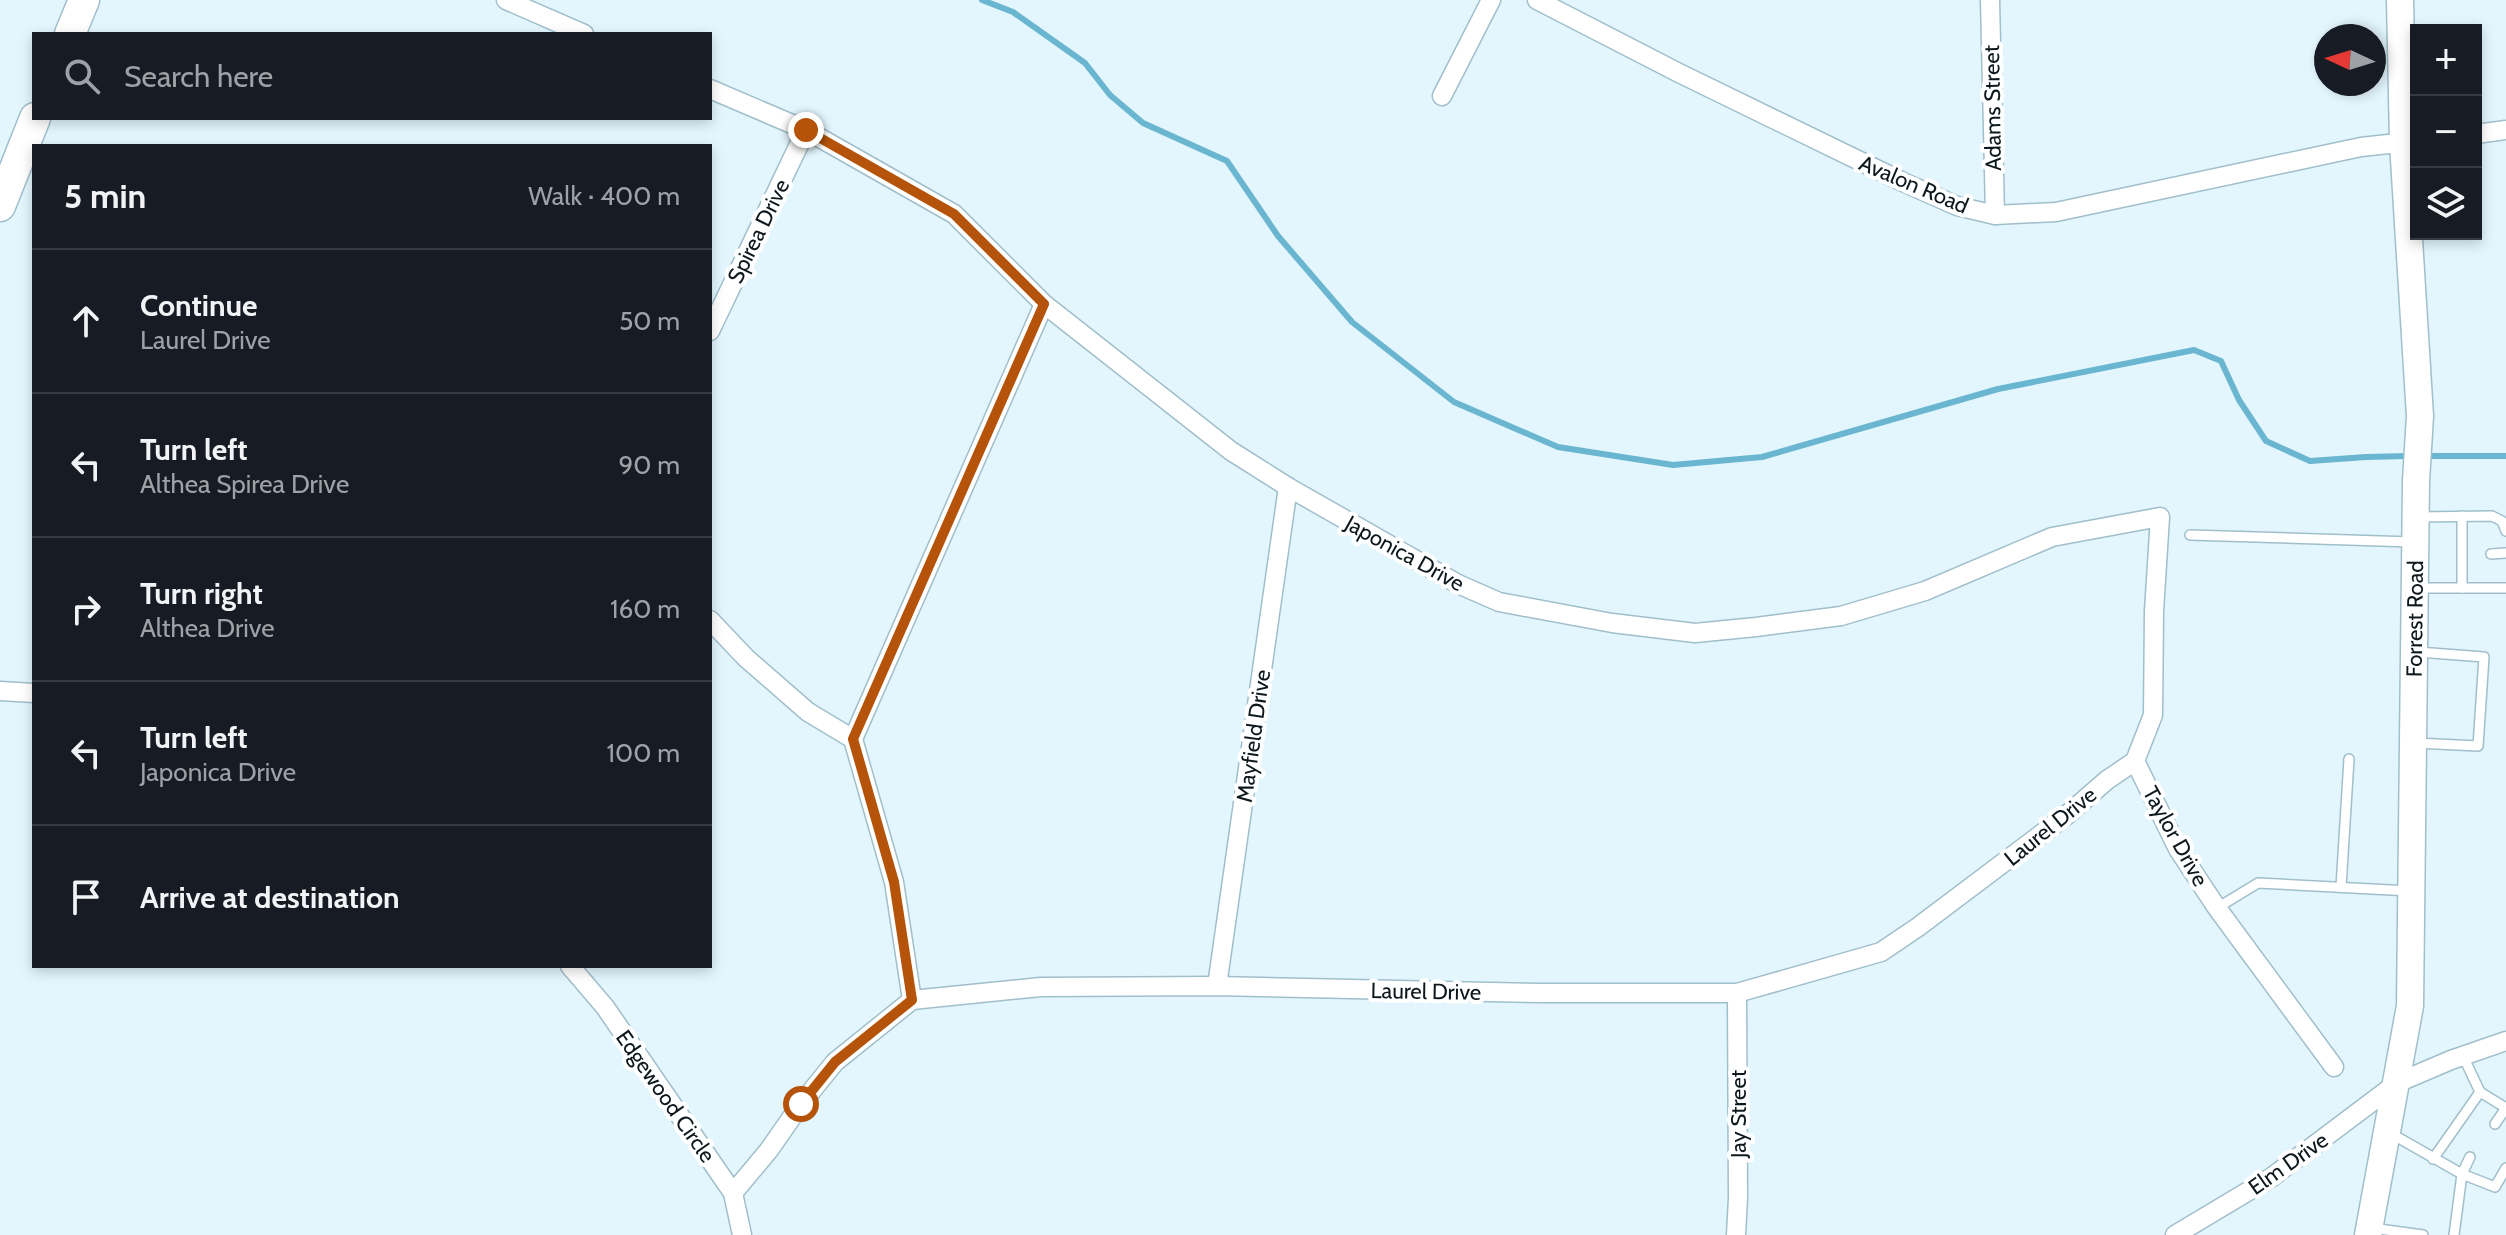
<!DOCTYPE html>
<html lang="en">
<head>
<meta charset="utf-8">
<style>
	:root { --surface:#171b24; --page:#20242c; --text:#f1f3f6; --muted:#9ea1a6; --line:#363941 }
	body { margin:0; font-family:Cabin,sans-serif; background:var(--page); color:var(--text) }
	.controls { position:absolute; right:24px; top:24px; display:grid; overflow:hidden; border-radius:0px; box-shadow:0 4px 12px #0003 }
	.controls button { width:72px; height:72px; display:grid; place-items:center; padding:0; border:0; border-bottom:2px solid var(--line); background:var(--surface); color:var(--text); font:40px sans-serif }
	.compass { position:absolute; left:2314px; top:24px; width:72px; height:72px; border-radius:50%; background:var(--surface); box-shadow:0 4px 12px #0003; rotate:274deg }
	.stop { position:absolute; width:24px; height:24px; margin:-18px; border:6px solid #b45309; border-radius:50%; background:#fff }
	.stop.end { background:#b45309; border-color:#fff; box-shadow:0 2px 8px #0008 }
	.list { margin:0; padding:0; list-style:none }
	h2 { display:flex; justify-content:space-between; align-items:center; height:104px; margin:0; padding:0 32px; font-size:34px }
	h2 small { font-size:26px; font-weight:400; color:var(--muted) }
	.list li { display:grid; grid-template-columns:52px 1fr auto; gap:24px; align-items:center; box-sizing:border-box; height:144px; padding:0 32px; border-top:2px solid var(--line) }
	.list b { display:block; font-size:30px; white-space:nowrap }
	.list p { margin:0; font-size:26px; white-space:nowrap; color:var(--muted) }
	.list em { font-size:26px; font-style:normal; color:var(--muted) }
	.icon { flex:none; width:44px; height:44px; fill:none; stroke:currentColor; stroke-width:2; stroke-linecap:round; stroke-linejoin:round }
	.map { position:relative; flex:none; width:2506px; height:1235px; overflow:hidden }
	.search { position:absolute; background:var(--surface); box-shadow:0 4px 12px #0003; left:32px; top:32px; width:680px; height:88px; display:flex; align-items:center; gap:20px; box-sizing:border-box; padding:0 28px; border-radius:0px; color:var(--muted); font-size:30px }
	.panel { position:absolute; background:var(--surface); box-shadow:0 4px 12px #0003; left:32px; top:144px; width:680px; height:824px; border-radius:0px }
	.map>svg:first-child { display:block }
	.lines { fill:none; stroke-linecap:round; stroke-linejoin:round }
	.stream { stroke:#6ab6d1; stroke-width:6 }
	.service-casing { stroke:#a0bfcb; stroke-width:12 }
	.minor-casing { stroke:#a0bfcb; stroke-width:21 }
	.secondary-casing { stroke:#a0bfcb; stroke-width:29 }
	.primary-casing { stroke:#a0bfcb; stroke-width:33 }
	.service { stroke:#fff; stroke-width:9 }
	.minor { stroke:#fff; stroke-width:18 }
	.secondary { stroke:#fff; stroke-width:26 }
	.primary { stroke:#fff; stroke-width:30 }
	.route { stroke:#b45309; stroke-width:10 }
	.labels { text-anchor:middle; stroke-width:8; stroke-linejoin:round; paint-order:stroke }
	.street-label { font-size:22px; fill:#0d181c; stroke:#fff }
</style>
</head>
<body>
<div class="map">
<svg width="2506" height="1235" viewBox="0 0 2506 1235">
	<rect width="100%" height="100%" fill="#e3f6fd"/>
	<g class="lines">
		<!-- stream -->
		<g class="stream">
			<polyline points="982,0 1013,12 1085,63 1110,95 1143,123 1227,161 1278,236 1352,322 1454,402 1558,447 1673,465 1762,457 1998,389 2194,350 2221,361 2239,400 2266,441 2310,461 2366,457 2409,456"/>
			<polyline points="2424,456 2506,456"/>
		</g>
		<defs>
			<g id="service">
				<polyline points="2419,517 2492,516 2502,521 2506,531"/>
				<polyline points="2190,535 2412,542"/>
				<polyline points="2491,554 2506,553"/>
				<polyline points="2418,588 2506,588"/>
				<polyline points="2462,588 2462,516"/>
				<polyline points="2416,743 2478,746 2484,657 2418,652"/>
				<polyline points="2341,887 2349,759"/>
				<polyline points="2217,908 2258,883 2410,891"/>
				<polyline points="2480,1092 2506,1108"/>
				<polyline points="2495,1124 2506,1108"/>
				<polyline points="2390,1133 2462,1174 2454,1235"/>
				<polyline points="2470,1157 2462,1174 2495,1187 2506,1168"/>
				<polyline points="2433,1159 2480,1092 2463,1056"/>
				<polyline points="2372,1228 2423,1235"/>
			</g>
			<g id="minor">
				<polyline points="506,0 584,34"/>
				<polyline points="1537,0 1679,73 1903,182 1957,206 1995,215 2056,212 2361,147 2416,141"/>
				<polyline points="1990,0 1995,215"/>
				<polyline points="710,89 806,130 954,214 1044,304 1231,451 1288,487 1458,584 1499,602 1612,623 1695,633 1756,627 1841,616 1925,591 2052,537 2160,517 2154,611 2153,715 2135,761 2178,849 2217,908 2334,1067"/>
				<polyline points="1442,96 1491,0"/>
				<polyline points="2476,134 2506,130"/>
				<polyline points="710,331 806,130"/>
				<polyline points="710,620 746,658 808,712 853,739"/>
				<polyline points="0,691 34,693"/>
				<polyline points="853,739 1044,304"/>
				<polyline points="853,739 894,882 912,1000"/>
				<polyline points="570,966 605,1007 733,1193 742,1235"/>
				<polyline points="1217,986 1288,487"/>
				<polyline points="733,1193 769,1150 801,1104 835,1062 912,1000 1041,987 1217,986 1541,993 1737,993 1881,952 1918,927 2068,814 2107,780 2135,761"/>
				<polyline points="1736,1235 1738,1198 1737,993"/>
				<polyline points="2175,1235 2272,1177 2397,1083 2451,1060 2506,1041"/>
			</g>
			<g id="secondary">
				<path id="s1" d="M2368,1235L2410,1006L2416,481L2420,416L2403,143L2400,0"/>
			</g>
			<g id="primary">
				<polyline points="70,34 84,0"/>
				<polyline points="0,206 35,118"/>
			</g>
		</defs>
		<!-- service casing -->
		<use href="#service" class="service-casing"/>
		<!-- minor casing -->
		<use href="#minor" class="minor-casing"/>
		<!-- secondary casing -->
		<use href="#secondary" class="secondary-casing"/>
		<!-- primary casing -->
		<use href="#primary" class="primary-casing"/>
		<!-- service -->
		<use href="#service" class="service"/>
		<!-- minor -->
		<use href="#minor" class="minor"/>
		<!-- secondary -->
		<use href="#secondary" class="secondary"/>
		<!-- primary -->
		<use href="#primary" class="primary"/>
	</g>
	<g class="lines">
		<!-- route -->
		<polyline class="route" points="801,1104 835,1062 912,1000 894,882 853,739 1044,304 954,214 806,130"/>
	</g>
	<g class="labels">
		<!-- street labels -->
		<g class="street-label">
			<text transform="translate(1992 108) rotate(-91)" y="8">Adams Street</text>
			<text transform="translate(1914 184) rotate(23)" y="8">Avalon Road</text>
			<text transform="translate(758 231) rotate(-64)" y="8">Spirea Drive</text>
			<text transform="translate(1405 553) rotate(29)" y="8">Japonica Drive</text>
			<text dy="8" stroke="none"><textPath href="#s1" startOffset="620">Forrest Road</textPath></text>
			<text transform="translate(1253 736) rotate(-82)" y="8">Mayfield Drive</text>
			<text transform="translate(2050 826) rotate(-39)" y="8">Laurel Drive</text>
			<text transform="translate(2176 836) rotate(61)" y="8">Taylor Drive</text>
			<text transform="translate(1426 991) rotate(1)" y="8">Laurel Drive</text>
			<text transform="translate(666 1096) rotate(55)" y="8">Edgewood Circle</text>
			<text transform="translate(1738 1114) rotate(-90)" y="8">Jay Street</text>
			<text transform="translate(2288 1163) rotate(-35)" y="8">Elm Drive</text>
		</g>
	</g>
</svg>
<div class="controls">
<button>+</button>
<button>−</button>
<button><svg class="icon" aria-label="layers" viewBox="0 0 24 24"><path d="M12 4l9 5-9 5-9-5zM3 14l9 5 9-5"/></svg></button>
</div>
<svg class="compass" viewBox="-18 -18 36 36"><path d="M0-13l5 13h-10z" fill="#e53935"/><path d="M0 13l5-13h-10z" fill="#9ea1a6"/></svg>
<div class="stop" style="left:801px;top:1104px"></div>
<div class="stop end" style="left:806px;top:130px"></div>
<div class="search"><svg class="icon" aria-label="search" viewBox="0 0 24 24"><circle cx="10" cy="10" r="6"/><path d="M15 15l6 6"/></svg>Search here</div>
<section class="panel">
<h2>5 min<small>Walk · 400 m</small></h2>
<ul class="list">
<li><svg class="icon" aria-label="ahead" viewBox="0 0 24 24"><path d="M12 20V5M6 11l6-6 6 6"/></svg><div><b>Continue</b><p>Laurel Drive</p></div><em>50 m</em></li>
<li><svg class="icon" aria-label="left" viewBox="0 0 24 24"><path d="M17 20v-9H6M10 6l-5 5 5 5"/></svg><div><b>Turn left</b><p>Althea Spirea Drive</p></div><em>90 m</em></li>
<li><svg class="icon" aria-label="right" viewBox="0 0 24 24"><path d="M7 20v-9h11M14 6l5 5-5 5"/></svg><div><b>Turn right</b><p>Althea Drive</p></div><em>160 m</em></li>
<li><svg class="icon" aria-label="left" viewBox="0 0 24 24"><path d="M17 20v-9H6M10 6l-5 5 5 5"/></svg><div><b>Turn left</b><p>Japonica Drive</p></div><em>100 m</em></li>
<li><svg class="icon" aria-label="arrive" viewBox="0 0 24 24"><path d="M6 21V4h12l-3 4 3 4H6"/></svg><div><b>Arrive at destination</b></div></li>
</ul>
</section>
</div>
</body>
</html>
